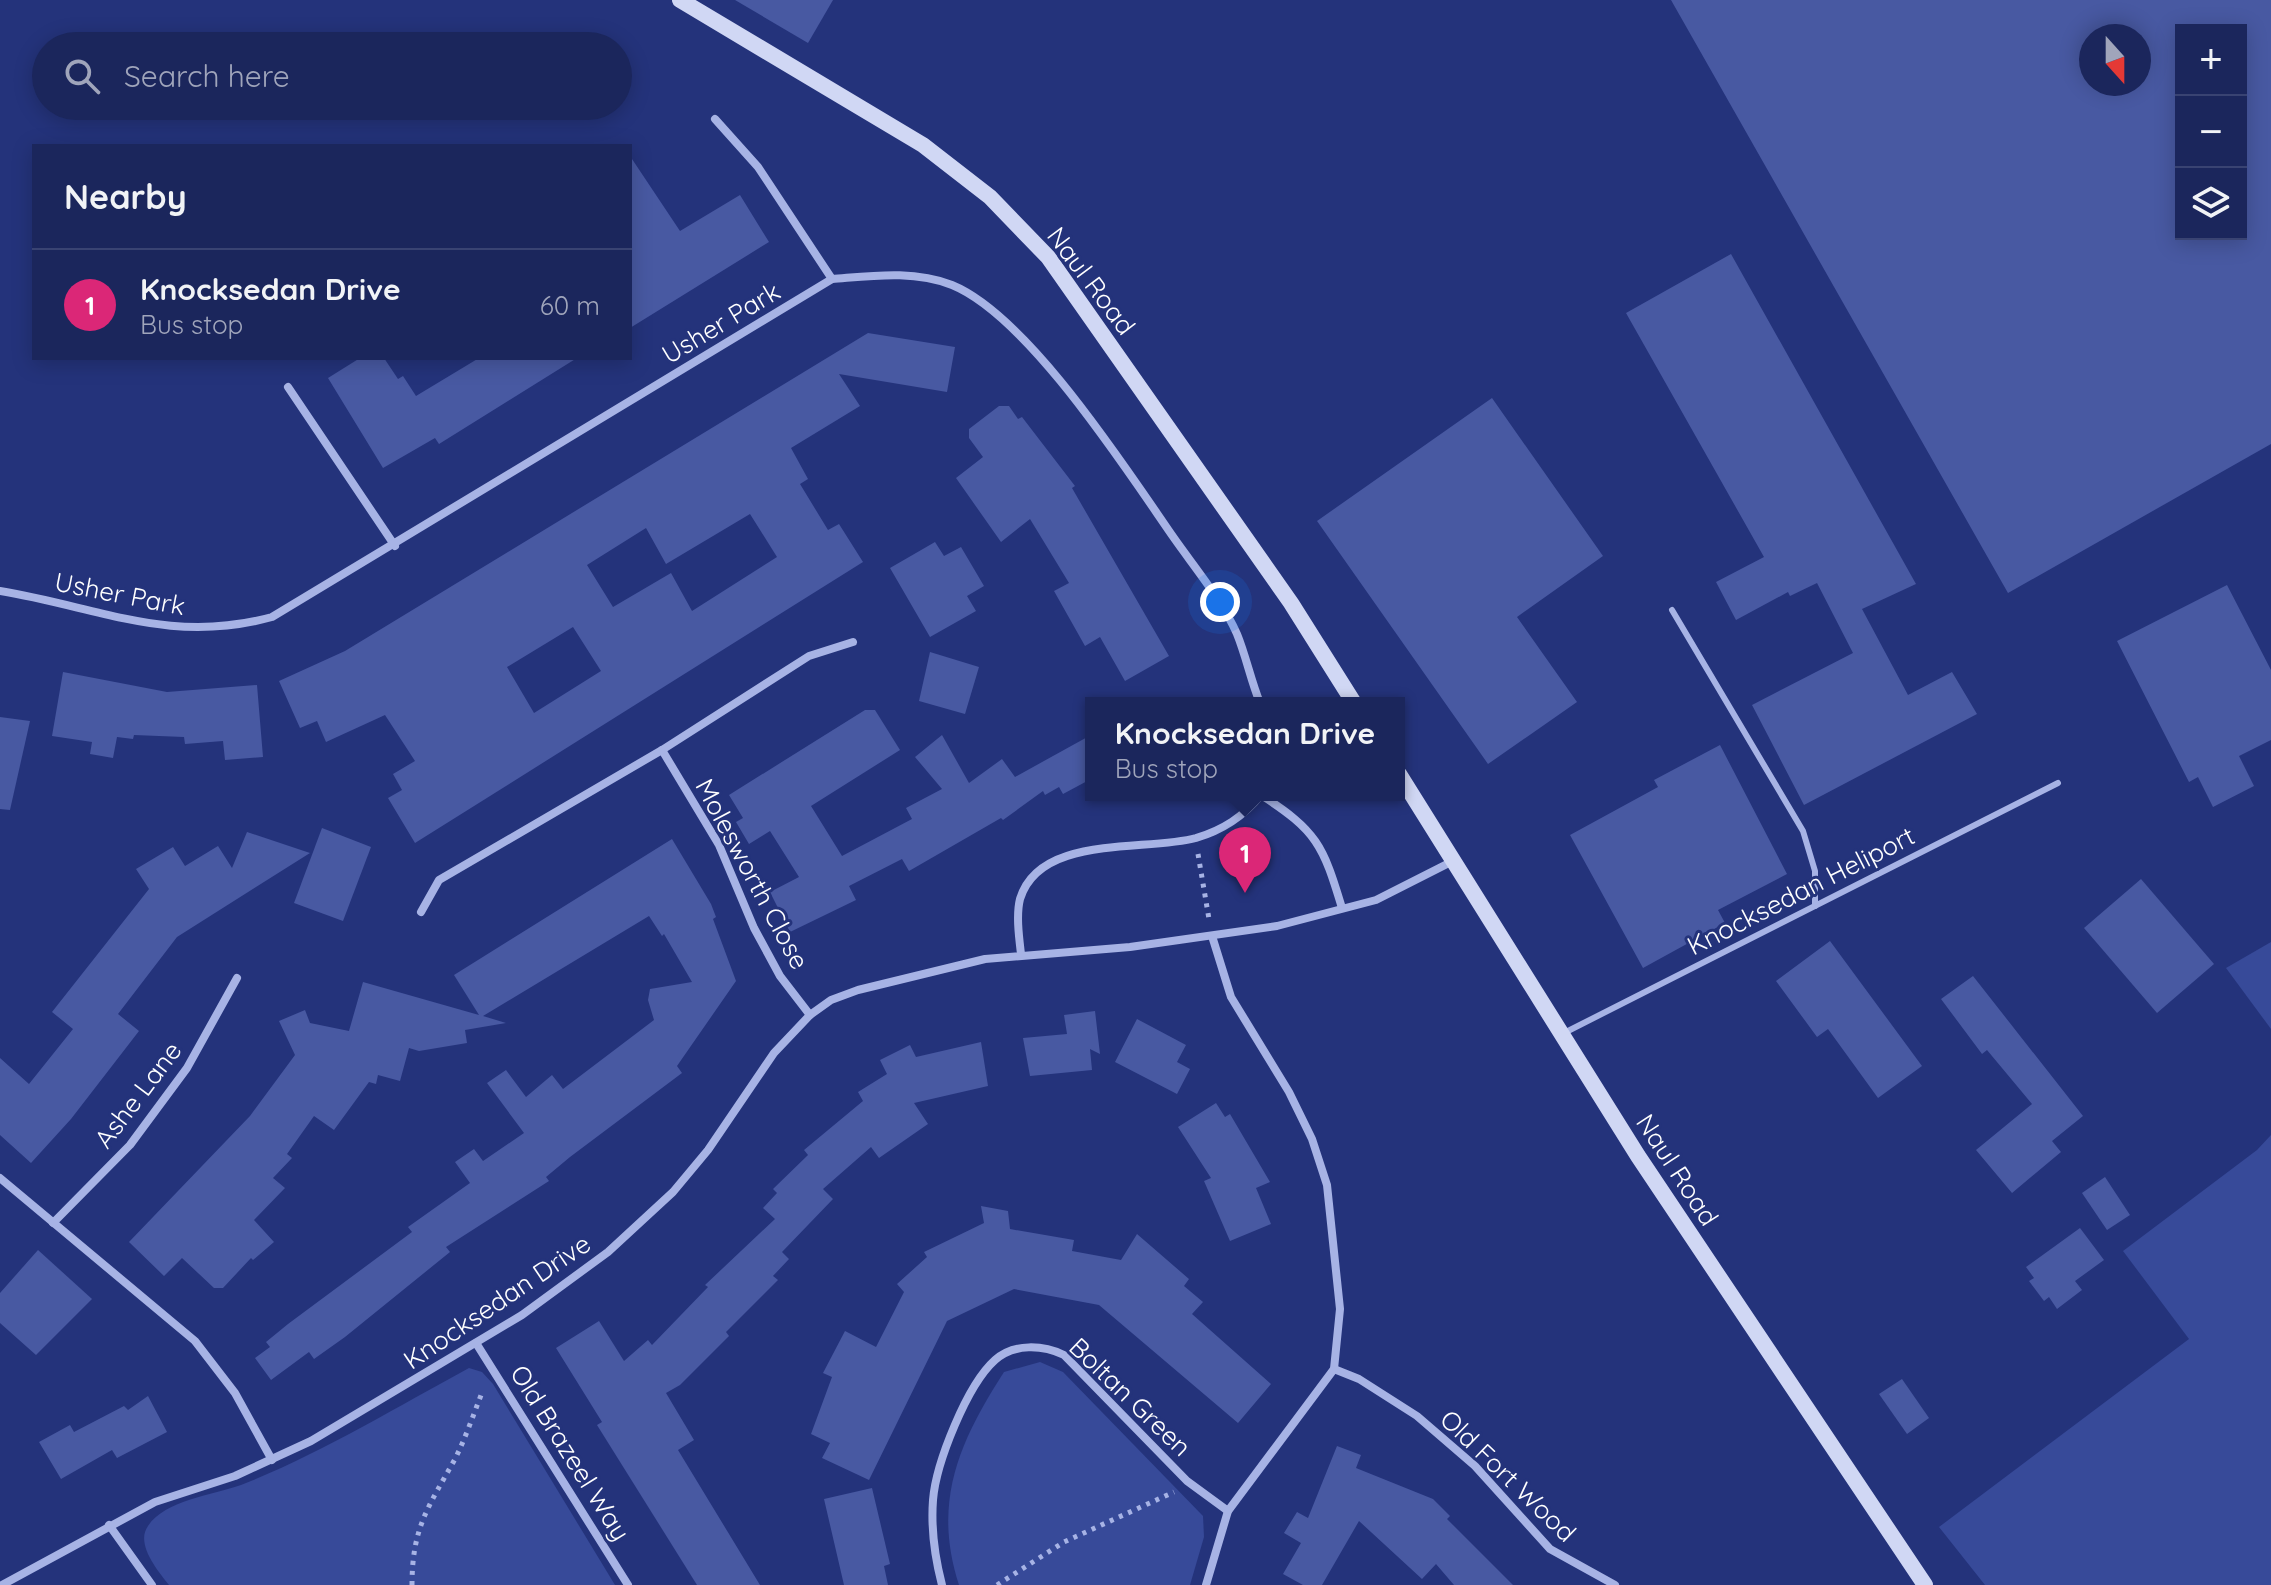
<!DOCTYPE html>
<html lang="en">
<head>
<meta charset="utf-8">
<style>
	:root { --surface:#1b265c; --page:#242e62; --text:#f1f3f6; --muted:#a0a5bb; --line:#394372; --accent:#db2777 }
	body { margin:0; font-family:Quicksand,sans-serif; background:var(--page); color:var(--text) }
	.controls { position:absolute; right:24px; top:24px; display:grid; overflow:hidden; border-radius:0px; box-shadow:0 4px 20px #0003 }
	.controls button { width:72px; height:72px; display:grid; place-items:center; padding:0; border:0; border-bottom:2px solid var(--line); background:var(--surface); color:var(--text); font:40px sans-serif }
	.compass { position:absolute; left:2079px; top:24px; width:72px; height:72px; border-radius:50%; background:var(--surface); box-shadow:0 4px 20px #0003; rotate:159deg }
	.you { position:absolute; left:1220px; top:602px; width:28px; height:28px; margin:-20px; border:6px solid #fff; border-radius:50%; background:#1a73e8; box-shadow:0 0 0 12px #1a73e833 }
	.badge { display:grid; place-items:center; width:52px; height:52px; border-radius:50%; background:var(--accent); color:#fff; font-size:26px; font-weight:700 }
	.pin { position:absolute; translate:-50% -66px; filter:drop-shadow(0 2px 4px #0008) }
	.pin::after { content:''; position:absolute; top:42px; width:28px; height:24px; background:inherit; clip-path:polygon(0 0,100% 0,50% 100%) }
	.popup { position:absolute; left:1085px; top:697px; width:320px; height:104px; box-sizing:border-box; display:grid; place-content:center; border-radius:0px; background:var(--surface); filter:drop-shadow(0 2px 6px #0005); font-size:26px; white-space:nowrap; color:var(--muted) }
	.popup b { font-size:30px; color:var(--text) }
	.popup::after { content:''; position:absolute; left:50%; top:100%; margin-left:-16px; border:16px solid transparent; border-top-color:var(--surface) }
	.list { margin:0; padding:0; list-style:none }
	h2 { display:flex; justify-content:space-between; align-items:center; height:104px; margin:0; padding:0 32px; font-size:34px }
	h2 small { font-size:26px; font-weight:400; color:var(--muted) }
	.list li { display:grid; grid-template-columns:52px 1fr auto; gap:24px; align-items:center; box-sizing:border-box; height:112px; padding:0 32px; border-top:2px solid var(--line) }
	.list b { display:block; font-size:30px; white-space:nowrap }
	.list p { margin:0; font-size:26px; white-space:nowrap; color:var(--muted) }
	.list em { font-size:26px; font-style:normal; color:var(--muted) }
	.icon { flex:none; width:44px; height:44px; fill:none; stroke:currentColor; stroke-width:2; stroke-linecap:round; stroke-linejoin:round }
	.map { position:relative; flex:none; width:2271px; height:1585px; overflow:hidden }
	.search { position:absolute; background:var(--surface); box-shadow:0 4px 20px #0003; left:32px; top:32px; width:600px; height:88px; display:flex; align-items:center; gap:20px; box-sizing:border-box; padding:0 28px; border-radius:44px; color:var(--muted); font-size:30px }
	.panel { position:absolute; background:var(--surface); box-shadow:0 4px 20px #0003; left:32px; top:144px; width:600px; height:216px; border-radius:0px }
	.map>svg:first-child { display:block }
	.green { fill:#374a99 }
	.building { fill:#4859a2; fill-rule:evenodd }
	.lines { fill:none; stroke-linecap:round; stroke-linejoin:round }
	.path { stroke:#a7b3e5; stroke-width:5; stroke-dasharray:4 6; stroke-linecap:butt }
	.service { stroke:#a7b3e5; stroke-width:6 }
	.minor { stroke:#a7b3e5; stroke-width:8 }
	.secondary { stroke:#d0d7f4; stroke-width:16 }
	.labels { text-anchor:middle; stroke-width:6; stroke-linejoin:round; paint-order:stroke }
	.street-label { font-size:26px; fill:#fff; stroke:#24337b }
</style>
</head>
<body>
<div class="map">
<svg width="2271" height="1585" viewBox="0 0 2271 1585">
	<rect width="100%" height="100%" fill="#24337b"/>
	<!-- green -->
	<g class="green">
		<polygon points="2271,942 2271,1029 2226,968"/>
		<polygon points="2271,1135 2271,1585 1985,1585 1939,1527 2189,1339 2123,1251 2257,1150"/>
		<path d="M1040,1362L1063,1372L1203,1516L1204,1537L1190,1585H959C932,1502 959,1442 1004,1372Z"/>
		<path d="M469,1368L482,1372L493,1384L615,1585H169C158,1571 135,1544 148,1526C165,1500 213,1495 241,1485C320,1454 395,1408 469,1368Z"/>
	</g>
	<!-- building -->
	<g class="building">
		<polygon points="735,0 833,0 808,43"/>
		<path d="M1671,0H2271V444L2008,593ZM2181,30H2241V234H2181ZM2091,36H2139V84H2091Z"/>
		<polygon points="630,156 680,231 740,195 769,242 630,328"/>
		<polygon points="1731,254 1916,584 1862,609 1908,695 1952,672 1977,714 1804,805 1752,705 1853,653 1817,583 1790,596 1788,592 1736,620 1716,582 1764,557 1626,313"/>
		<path d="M868,333L955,347L947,392L839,374L860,406L791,448L808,479L800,484L828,530L839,524L863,562L415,843L388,798L402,790L393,774L415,761L385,715L326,742L317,721L300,728L279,681L345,651ZM750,514L777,557L692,611L671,573L613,607L587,565L646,528L666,564ZM573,627L601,671L534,713L507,667Z"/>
		<polygon points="360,358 384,358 398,379 403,376 416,396 479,358 577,358 439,444 435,438 383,468 328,378"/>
		<polygon points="1492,398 1603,556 1517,617 1577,702 1488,764 1317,521"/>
		<polygon points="999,406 1009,406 1018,419 1022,417 1075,486 1072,488 1169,656 1125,681 1100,637 1085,646 1054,591 1069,583 1030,519 1001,542 956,478 983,457 969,438 969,429"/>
		<polygon points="935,542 944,556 961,547 984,586 967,596 976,611 930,637 890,568"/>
		<polygon points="2227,585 2271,670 2271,740 2239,756 2254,786 2213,807 2198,777 2189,782 2117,641"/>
		<polygon points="930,652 979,667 965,714 919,701"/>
		<polygon points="63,672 167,692 257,685 263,757 225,760 223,741 185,744 184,737 134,735 133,739 117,737 113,758 90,754 92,742 52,736"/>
		<polygon points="865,710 875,710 900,750 811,806 842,856 912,819 906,808 942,789 915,757 942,735 969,783 1002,759 1015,777 1091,735 1091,779 1063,794 1059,787 1045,795 1043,791 1003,820 1001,818 909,871 902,859 849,886 856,900 790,932 770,892 799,877 770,831 749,844 736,822 743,818 729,795"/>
		<polygon points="0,717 30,721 10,810 0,809"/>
		<polygon points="1720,745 1787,874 1718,910 1725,923 1643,968 1570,835 1658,787 1654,780"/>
		<polygon points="322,828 371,847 343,921 294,903"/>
		<polygon points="247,832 310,853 177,937 118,1014 139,1031 71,1119 31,1163 0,1135 0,1058 29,1084 73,1029 52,1012 149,889 136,869 173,847 185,866 218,846 232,868"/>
		<polygon points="672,839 711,904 716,917 713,919 736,981 677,1066 682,1073 570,1157 546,1177 549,1181 446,1247 450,1252 345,1337 314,1359 309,1352 271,1380 255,1358 270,1347 266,1342 288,1324 412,1232 408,1227 470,1183 455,1162 474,1149 483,1161 524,1133 487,1083 506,1070 526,1097 552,1075 563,1089 654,1020 648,1000 650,989 692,982 664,934 662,936 649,916 483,1016 506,1023 465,1030 467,1043 419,1051 409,1048 400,1081 378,1075 376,1084 369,1082 334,1130 314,1116 287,1154 292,1158 273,1178 285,1188 254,1220 274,1242 253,1260 251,1258 223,1288 214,1288 182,1258 164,1276 129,1242 250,1116 295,1055 279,1021 305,1010 310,1023 349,1031 363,982 479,1015 454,975"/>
		<polygon points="2141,879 2214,964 2157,1013 2084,928"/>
		<polygon points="1830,941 1922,1066 1878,1098 1828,1029 1817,1037 1776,981"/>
		<polygon points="1973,976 2083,1116 2052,1141 2061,1152 2012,1193 1976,1150 2032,1104 1987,1050 1982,1054 1941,999"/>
		<polygon points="1095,1011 1100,1054 1090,1049 1092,1070 1030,1076 1023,1038 1067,1034 1064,1015"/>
		<polygon points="1137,1019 1186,1045 1177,1062 1190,1069 1177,1094 1115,1062"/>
		<polygon points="981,1042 988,1086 914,1103 928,1124 879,1158 871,1147 823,1189 833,1199 782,1252 789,1259 773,1276 778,1280 726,1332 729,1336 680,1385 666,1393 694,1440 678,1450 760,1585 697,1585 597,1425 602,1422 556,1348 599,1321 624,1361 648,1340 652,1345 708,1287 705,1285 775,1219 763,1208 777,1193 773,1189 808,1155 804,1150 863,1101 858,1092 887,1074 880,1060 910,1045 916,1057"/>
		<polygon points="1216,1103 1225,1117 1230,1114 1270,1182 1256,1188 1271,1224 1230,1241 1204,1181 1211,1178 1178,1127"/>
		<polygon points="2105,1177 2130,1215 2107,1230 2082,1193"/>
		<polygon points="981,1206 1008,1211 1010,1229 1074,1240 1072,1251 1121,1260 1137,1234 1189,1279 1184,1286 1203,1302 1192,1314 1271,1384 1238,1423 1099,1305 1014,1289 947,1321 869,1480 822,1458 830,1443 811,1434 832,1377 823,1373 845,1331 876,1347 904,1292 897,1284 927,1257 924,1252 984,1223"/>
		<polygon points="2080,1228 2104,1260 2075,1281 2082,1290 2057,1309 2049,1297 2044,1301 2029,1281 2034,1278 2026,1267"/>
		<polygon points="38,1250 92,1299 36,1355 0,1323 0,1293"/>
		<polygon points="1902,1379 1929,1418 1907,1434 1879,1394"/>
		<polygon points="148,1396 167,1432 117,1458 112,1450 61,1479 39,1442 70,1425 74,1432 124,1406 128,1410"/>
		<polygon points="1337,1446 1361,1455 1356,1468 1433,1499 1450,1516 1447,1519 1513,1585 1454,1585 1436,1564 1422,1579 1359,1521 1322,1585 1303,1585 1283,1574 1301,1543 1284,1533 1297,1512 1308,1518"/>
		<polygon points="872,1488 890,1564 884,1566 888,1585 844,1585 824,1499"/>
	</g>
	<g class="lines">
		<!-- path -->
		<g class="path">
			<polyline points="1198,854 1209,919"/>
			<path d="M412,1585C412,1527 429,1506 455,1459C466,1437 474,1413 483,1390"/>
			<polyline points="997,1585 1064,1542 1174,1492"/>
		</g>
		<!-- service -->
		<g class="service">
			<polyline points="1672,610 1803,831 1815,871 1815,906"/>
			<polyline points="1562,1034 2058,783"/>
		</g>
		<!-- minor -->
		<g class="minor">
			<polyline points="715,119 758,167 832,279"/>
			<polyline points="288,387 395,546"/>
			<path d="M0,591C98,607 170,645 272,617L832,279C872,276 913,270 952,285C1028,316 1126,469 1174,538C1195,568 1222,600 1237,634C1246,656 1251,681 1260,703"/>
			<polyline points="662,750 719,845 754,928 780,976 810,1015"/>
			<path d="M1261,795C1317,831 1323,845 1342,908"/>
			<polyline points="421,912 439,880 662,750 809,656 853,642"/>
			<path d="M1021,954C1019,937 1016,915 1020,899C1040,834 1144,852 1196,838C1223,830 1243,817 1261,795"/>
			<polyline points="0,1178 195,1341 235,1393 272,1460"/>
			<polyline points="53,1223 130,1145 187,1068 237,978"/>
			<polyline points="476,1343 628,1585"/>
			<polyline points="1334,1369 1359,1379 1417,1416 1475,1466 1550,1549 1615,1585"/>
			<polyline points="109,1525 152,1585"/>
			<polyline points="2,1585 155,1502 235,1476 311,1441 522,1315 608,1252 673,1192 708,1150 774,1053 810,1015 831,1000 858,990 985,959 1130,947 1277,926 1376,900 1453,861"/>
			<path d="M942,1585C935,1558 931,1527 933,1500C936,1463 967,1385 995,1360C1014,1343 1043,1345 1064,1355L1187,1481L1228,1511"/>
			<polyline points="1206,1585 1228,1511 1334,1369 1340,1309 1327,1185 1312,1139 1289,1092 1231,997 1212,936"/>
		</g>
		<!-- secondary -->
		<g class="secondary">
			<polyline points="680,0 923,145 990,197 1048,257 1291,603 1354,703"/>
			<polyline points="1399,774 1638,1156 1925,1585"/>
		</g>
	</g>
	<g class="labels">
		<!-- street labels -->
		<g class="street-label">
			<text transform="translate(1091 281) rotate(53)" y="9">Naul Road</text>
			<text transform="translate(721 323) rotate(-31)" y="9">Usher Park</text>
			<text transform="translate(120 594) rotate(11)" y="9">Usher Park</text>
			<text transform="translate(752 874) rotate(62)" y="9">Molesworth Close</text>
			<text transform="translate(1801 891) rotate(-27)" y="9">Knocksedan Heliport</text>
			<text transform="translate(138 1095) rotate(-53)" y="9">Ashe Lane</text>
			<text transform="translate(1677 1170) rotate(57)" y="9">Naul Road</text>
			<text transform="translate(497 1302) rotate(-34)" y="9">Knocksedan Drive</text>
			<text transform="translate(1130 1397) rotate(44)" y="9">Boltan Green</text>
			<text transform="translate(570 1453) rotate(58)" y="9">Old Brazeel Way</text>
			<text transform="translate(1508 1476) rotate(44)" y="9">Old Fort Wood</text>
		</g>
	</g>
</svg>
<div class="controls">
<button>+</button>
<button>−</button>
<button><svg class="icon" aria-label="layers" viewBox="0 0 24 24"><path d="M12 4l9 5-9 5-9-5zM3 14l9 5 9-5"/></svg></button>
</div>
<svg class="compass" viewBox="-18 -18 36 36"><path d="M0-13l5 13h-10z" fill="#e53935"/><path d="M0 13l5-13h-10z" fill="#a0a5bb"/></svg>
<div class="you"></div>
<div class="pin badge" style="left:1245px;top:893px">1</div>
<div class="popup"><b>Knocksedan Drive</b>Bus stop</div>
<div class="search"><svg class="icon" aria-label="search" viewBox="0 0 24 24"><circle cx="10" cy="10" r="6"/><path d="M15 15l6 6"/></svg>Search here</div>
<section class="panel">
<h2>Nearby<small></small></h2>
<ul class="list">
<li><span class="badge">1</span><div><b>Knocksedan Drive</b><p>Bus stop</p></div><em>60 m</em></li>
</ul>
</section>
</div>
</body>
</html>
